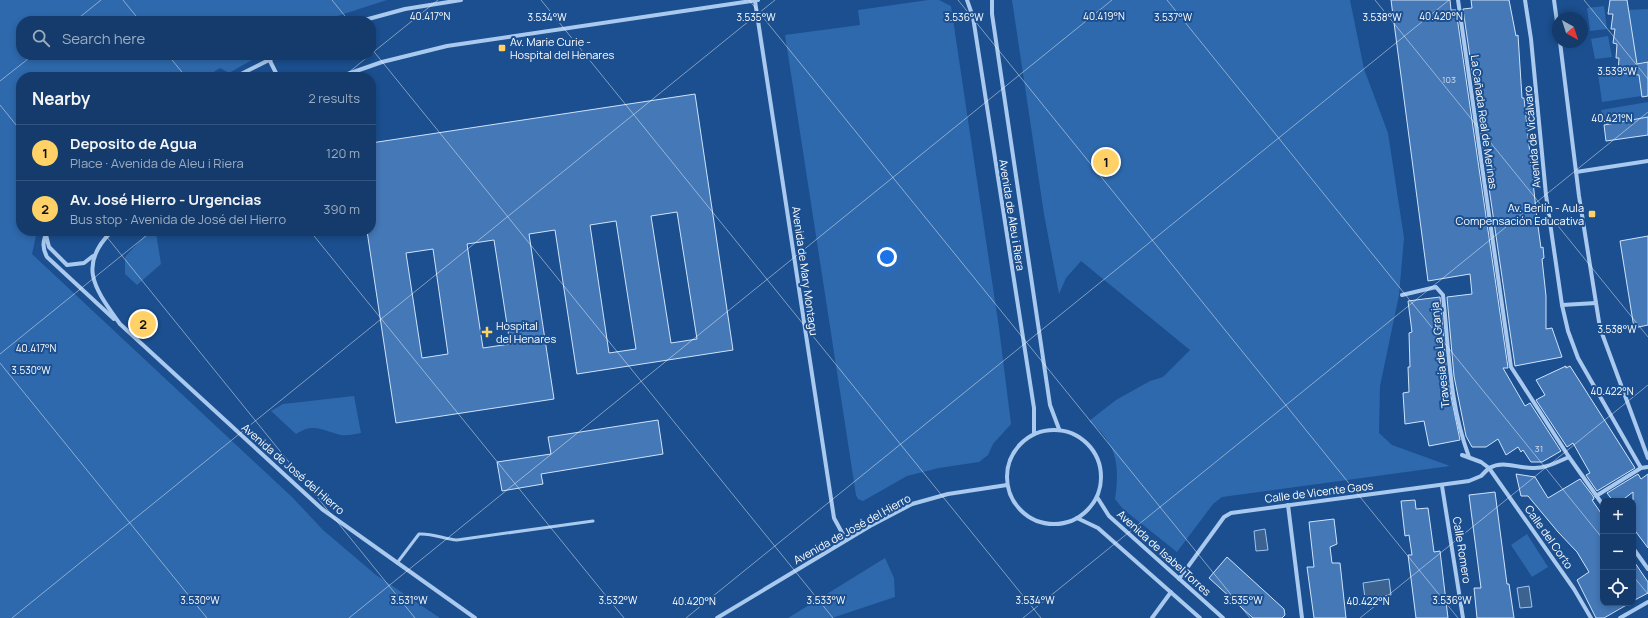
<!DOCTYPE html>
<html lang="en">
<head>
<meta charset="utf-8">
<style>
	:root { --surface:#143b6b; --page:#214673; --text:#f1f3f6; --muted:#9dadc1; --line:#33557e; --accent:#ffd166 }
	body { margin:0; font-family:Manrope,sans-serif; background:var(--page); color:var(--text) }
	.controls { position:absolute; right:12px; bottom:12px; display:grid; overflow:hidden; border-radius:8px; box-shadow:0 2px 6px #0003 }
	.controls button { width:36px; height:36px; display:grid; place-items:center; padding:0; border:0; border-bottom:1px solid var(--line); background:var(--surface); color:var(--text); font:20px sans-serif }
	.compass { position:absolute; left:1552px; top:12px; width:36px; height:36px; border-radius:50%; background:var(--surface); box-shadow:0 2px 6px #0003; rotate:141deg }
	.you { position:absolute; left:887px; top:257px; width:14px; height:14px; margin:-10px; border:3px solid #fff; border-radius:50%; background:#1a73e8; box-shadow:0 0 0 6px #1a73e833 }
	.badge { display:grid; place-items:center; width:26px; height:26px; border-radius:50%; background:var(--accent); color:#111; font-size:13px; font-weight:700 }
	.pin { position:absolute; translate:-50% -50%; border:2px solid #fff; box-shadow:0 1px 4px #0006 }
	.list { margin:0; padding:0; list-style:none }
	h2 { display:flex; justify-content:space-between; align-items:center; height:52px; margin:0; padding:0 16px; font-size:17px }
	h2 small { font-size:13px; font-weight:400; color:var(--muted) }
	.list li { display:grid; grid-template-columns:26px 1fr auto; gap:12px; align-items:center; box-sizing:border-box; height:56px; padding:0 16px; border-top:1px solid var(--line) }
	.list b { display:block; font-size:15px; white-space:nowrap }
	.list p { margin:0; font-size:13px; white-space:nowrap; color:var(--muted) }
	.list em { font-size:13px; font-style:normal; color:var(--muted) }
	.icon { flex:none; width:22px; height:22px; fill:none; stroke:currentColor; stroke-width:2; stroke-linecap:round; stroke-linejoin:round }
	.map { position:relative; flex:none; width:1648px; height:618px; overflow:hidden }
	.search { position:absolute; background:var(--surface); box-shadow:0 2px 6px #0003; left:16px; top:16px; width:360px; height:44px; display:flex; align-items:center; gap:10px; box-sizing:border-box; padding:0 14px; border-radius:16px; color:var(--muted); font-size:15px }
	.panel { position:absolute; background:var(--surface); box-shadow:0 2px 6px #0003; left:16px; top:72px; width:360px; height:164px; border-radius:16px }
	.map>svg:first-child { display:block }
	.green { fill:#2e69ad }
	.water { fill:#3c6290; stroke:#9cc4f0 }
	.building { fill:#4478b7; stroke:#cfe3fa; fill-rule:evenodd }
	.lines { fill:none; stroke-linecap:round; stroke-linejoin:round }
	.service { stroke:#a9c9ee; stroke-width:3 }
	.minor { stroke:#a9c9ee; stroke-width:4 }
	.ticks { fill:none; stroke:#fff; stroke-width:1; stroke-opacity:0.45 }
	.poi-dot { fill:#ffd166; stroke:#1b4f8f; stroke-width:1.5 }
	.labels { text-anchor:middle; stroke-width:4; stroke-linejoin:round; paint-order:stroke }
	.number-label { font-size:9px; fill:#d0dded }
	.poi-label { font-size:11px; fill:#fff; stroke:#1b4f8f; text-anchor:start }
	.street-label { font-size:11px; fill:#fff; stroke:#1b4f8f }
	.ticks-label { font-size:10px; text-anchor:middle; fill:#fff; stroke:#1b4f8f; stroke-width:4; stroke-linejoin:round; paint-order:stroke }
</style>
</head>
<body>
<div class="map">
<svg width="1648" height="618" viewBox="0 0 1648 618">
	<rect width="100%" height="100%" fill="#1b4f8f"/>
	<!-- green -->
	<g class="green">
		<polygon points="0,0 387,0 322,21 21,21 21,55 261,55 229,73 220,68 206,77 21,77 21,231 37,231 32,254 293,498 323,530 376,575 440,618 0,618"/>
		<polygon points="928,0 939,0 951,6 999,328 1011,424 993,444 988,455 979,462 939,468 907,476 863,501 858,499 856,495 785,35 860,25 858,10"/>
		<path d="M1012,0H1350L1364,69L1388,133L1404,238L1399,295L1380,386L1379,433L1392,445L1450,466L1222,497L1213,504L1177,552L1123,509L1115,499C1120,464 1117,444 1089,421L1116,400L1150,381L1163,377L1190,350L1081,261L1066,278L1059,294L1044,214Z"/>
		<polygon points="1604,6 1607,29 1590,31 1587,8"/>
		<polygon points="1648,9 1648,62 1637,64 1628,10"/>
		<polygon points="1608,36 1612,57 1595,59 1591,39"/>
		<polygon points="1613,65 1613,72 1639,75 1640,81 1648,95 1602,102 1597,67"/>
		<polygon points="1648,102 1648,117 1604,125 1601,110"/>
		<polygon points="149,231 166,231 156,233 161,264 137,285 125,274 125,257"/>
		<path d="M354,396L361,433C355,434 347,436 341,435C323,431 314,422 296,434L271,411L283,404Z"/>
		<polygon points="1527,534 1548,567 1532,577 1511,545"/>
		<polygon points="885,558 894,578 895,597 832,618 788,618"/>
	</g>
	<!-- water -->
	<g class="water">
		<polygon points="1265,529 1268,550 1256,551 1254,531"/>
		<polygon points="1389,579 1391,595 1365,598 1363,583"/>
		<polygon points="1529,586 1532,607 1520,608 1517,588"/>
	</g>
	<!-- building -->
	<g class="building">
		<polygon points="1391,0 1450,0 1451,10 1456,10 1508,368 1503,368 1525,406 1530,403 1561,451 1542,462 1531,462 1523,450 1521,452 1518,447 1506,455 1498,439 1486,447 1472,447 1466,436 1454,376 1447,297 1472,294 1470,274 1428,281"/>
		<polygon points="1471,0 1509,0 1516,36 1518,35 1522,98 1524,98 1537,219 1541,248 1543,247 1544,258 1542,259 1546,296 1546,329 1552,328 1562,357 1515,366 1463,9 1472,8"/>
		<polygon points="1610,0 1627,0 1637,64 1648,62 1648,96 1642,97 1639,75 1618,73 1619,58 1616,58 1617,44 1613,43 1615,29 1611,29 1613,14 1608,14"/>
		<path d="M695,94L733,350L577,374L555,230L529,234L554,399L396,423L367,231H371V143ZM677,212L697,339L671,343L651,216ZM616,221L636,349L609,353L590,225ZM494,240L510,344L483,348L467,244ZM433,249L448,354L422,358L406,253Z"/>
		<polygon points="1648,117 1648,135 1606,141 1604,125"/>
		<polygon points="1648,236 1648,325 1634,328 1620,241"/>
		<polygon points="1440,297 1447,377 1460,440 1429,446 1424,421 1405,424 1403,393 1409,392 1408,367 1410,367 1409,333 1412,332 1408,301"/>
		<polygon points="1566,366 1566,368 1570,366 1635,468 1597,491 1586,475 1590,473 1573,443 1567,447 1536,400 1545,395 1536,380"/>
		<polygon points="658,420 663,454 541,474 543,484 502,491 497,462 551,454 548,437"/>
		<polygon points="1516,474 1535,477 1548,498 1580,479 1593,496 1594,499 1592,500 1603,516 1603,603 1630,603 1604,618 1596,618 1577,580 1589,572 1577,552 1558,532 1528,496 1521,496"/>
		<polygon points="1638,474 1641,479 1648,474 1648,548 1633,528 1633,492 1621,501 1613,501 1607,493"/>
		<polygon points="1495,492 1507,584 1509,584 1514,618 1477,618 1474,588 1481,588 1469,495"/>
		<polygon points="1415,500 1416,509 1428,508 1434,552 1440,551 1448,618 1416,618 1408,555 1412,555 1409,535 1405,536 1401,501"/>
		<polygon points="1334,519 1337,544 1330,547 1332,563 1340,563 1346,618 1314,618 1307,567 1314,567 1309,522"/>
		<polygon points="1227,557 1284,609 1285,615 1282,618 1253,618 1209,578"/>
		<polygon points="1633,560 1648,582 1648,593 1633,601"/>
	</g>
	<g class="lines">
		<!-- service -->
		<path class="service" d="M397,563L419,534C432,533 444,539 457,540L593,521"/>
		<!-- minor -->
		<g class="minor">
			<polyline points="967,0 973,17 1034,408 1034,434"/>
			<polyline points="992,0 992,14 1050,405 1059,429"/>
			<polyline points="1458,0 1511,367 1569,457 1603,505"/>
			<polyline points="1525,0 1531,39 1546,195 1562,305 1568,331 1578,358 1641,468 1648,467"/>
			<polyline points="1554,0 1558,29"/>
			<polyline points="755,1 834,518 846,540"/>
			<polyline points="361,21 405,9 461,0"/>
			<polyline points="1560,42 1579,196 1600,328 1648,458"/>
			<polyline points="269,59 278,77"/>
			<polyline points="235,77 279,55"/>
			<polyline points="339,77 382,62 447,46 758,0"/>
			<polyline points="1576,172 1648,161"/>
			<path d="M48,231C42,240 42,248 47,257L114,319"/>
			<path d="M112,231C76,266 96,290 120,324L322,509L475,618"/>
			<polyline points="46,235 49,247 67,265 84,263 93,256"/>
			<path d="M1402,295L1436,287L1443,295C1449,351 1449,403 1469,457"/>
			<polyline points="1562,305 1596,303"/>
			<circle cx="1054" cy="477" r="47"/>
			<path d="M1462,455L1481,462L1489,468C1504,460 1516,468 1532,468C1545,469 1557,462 1569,457"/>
			<polyline points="1442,486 1463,618"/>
			<polyline points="1596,496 1641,468"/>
			<polyline points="1097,497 1109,516 1223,618"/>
			<polyline points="1288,505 1302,618"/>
			<polyline points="1077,518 1098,528 1200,618"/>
			<polyline points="1633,548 1648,569"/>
			<polyline points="1179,579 1224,517 1231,513 1469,481 1481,476 1489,468 1574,589 1591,618"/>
			<polyline points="717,618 870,526 912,504 948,494 1007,485"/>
			<polyline points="1152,618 1171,592"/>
			<polyline points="1620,618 1648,602"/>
		</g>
	</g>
	<!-- ticks -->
	<path class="ticks" d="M123,0L140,21M332,0L349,21M541,0L1041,618M749,0L1250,618M958,0L1458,618M1167,0L1603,539M1375,0L1648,337M1584,0L1648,79M75,21L101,0M371,48L833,618M371,54L438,0M168,55L186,77M343,77L370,55M0,81L33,55M0,105L21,131M102,231L415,618M310,231L624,618M0,354L152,231M0,363L207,618M1633,576L1648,594M12,618L775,0M349,618L1112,0M686,618L1449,0M1023,618L1648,112M1360,618L1648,385"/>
	<!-- markers -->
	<g class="poi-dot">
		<rect x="498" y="44" width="8" height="8" rx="2"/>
		<rect x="1588" y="210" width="8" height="8" rx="2"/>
		<path d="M485 326h4v4h4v4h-4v4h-4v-4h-4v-4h4z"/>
	</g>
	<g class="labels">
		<!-- number labels -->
		<g class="number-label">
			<text x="1449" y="83">103</text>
			<text x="1539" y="452">31</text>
		</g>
		<!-- poi labels -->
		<g class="poi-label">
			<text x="510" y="46">Av. Marie Curie -<tspan x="510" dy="13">Hospital del Henares</tspan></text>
			<text x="1584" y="212" text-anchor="end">Av. Berlín - Aula<tspan x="1584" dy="13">Compensación Educativa</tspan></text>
			<text x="496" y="330">Hospital<tspan x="496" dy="13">del Henares</tspan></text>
		</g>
		<!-- street labels -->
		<g class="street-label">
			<text transform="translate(1484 122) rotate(82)" y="4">La Cañada Real de Merinas</text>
			<text transform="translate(1532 137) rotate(-95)" y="4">Avenida de Vicálvaro</text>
			<text transform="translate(1012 215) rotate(81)" y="4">Avenida de Aleu i Riera</text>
			<text transform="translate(805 271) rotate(82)" y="4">Avenida de Mary Montagu</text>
			<text transform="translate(1440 355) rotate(-96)" y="4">Travesía de La Granja</text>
			<text transform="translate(293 469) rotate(41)" y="4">Avenida de José del Hierro</text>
			<text transform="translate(1319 492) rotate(-7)" y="4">Calle de Vicente Gaos</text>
			<text transform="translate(852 529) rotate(-29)" y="4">Avenida de José del Hierro</text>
			<text transform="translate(1549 537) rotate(55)" y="4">Calle del Corto</text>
			<text transform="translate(1462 550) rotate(81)" y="4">Calle Romero</text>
			<text transform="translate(1164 553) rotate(42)" y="4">Avenida de Isabel Torres</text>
		</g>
	</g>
	<g class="ticks-label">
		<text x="430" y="20">40.417°N</text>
		<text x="1104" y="20">40.419°N</text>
		<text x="1441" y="20">40.420°N</text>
		<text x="1173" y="21">3.537°W</text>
		<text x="1382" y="21">3.538°W</text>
		<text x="547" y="21">3.534°W</text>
		<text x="756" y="21">3.535°W</text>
		<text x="964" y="21">3.536°W</text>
		<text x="1617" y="75">3.539°W</text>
		<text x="1612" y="122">40.421°N</text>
		<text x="1617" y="333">3.538°W</text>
		<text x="36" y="352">40.417°N</text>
		<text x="31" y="374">3.530°W</text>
		<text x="1612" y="395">40.422°N</text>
		<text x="200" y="604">3.530°W</text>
		<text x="409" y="604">3.531°W</text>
		<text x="618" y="604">3.532°W</text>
		<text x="826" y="604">3.533°W</text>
		<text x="1035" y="604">3.534°W</text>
		<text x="1243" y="604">3.535°W</text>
		<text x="1452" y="604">3.536°W</text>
		<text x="694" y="605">40.420°N</text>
		<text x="1368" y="605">40.422°N</text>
	</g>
</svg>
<div class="controls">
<button>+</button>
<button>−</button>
<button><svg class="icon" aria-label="locate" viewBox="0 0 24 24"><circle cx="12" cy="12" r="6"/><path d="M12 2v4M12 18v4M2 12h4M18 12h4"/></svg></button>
</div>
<svg class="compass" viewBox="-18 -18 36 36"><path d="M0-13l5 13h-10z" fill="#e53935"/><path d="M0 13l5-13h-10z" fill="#9dadc1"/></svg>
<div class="you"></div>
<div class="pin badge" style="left:1106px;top:162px">1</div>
<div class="pin badge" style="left:143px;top:324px">2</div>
<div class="search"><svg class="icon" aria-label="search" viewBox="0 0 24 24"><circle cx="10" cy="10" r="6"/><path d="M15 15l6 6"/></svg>Search here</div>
<section class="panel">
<h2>Nearby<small>2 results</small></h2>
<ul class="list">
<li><span class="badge">1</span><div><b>Deposito de Agua</b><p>Place · Avenida de Aleu i Riera</p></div><em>120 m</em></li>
<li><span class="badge">2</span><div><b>Av. José Hierro - Urgencias</b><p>Bus stop · Avenida de José del Hierro</p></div><em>390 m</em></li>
</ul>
</section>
</div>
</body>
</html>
